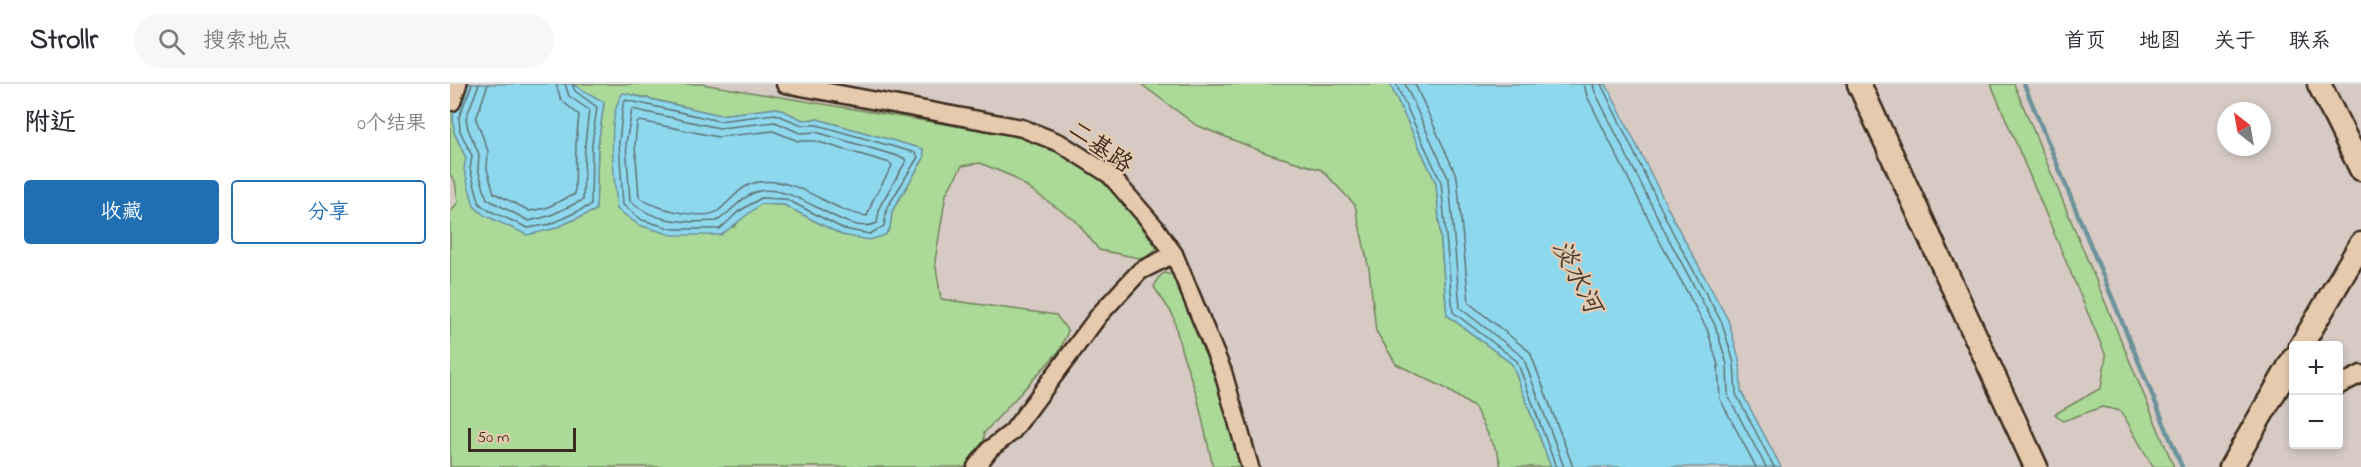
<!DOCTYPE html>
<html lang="zh">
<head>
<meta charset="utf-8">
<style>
	:root { --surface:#fff; --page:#f7f7f7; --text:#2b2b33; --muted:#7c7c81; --line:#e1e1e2; --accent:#1f6fb2 }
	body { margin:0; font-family:"Indie Flower","LXGW WenKai TC",sans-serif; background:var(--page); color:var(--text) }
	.controls { position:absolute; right:18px; bottom:18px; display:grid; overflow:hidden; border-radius:6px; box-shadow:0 3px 9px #0003 }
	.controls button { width:54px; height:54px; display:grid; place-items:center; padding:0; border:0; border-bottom:2px solid var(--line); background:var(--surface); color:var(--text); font:30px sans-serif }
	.compass { position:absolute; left:1767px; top:18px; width:54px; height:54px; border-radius:50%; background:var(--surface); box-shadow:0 3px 9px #0003; rotate:329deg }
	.scale { position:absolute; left:18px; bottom:15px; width:108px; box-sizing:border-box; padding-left:6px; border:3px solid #3b2a1e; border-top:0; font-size:16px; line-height:21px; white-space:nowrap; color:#3b2a1e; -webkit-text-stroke:4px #e6caad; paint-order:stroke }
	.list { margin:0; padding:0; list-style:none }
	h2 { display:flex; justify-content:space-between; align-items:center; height:78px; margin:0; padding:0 24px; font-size:26px }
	h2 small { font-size:20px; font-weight:400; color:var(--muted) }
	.actions { display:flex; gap:12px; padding:18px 24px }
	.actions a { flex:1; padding:14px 0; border:2px solid var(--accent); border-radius:6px; text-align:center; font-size:21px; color:var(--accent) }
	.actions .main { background:var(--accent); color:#fff }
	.icon { flex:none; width:33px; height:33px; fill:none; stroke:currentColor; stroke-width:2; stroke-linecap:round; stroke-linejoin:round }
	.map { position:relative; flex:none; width:1911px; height:383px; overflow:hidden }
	header { display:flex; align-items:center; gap:36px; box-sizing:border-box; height:84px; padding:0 30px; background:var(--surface); border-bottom:2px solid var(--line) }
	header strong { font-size:28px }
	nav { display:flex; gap:33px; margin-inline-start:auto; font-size:21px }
	.search { width:420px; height:54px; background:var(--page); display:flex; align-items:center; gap:15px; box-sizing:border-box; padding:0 21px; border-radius:33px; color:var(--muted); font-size:22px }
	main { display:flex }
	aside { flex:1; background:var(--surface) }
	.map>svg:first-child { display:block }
	.green { fill:#aad998; stroke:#72825b; stroke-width:1.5; fill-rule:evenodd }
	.water { fill:#8ed8ee; stroke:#6d929b; stroke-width:1.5 }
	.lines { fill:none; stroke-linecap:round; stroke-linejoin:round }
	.shore { stroke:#5c7071; stroke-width:1.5 }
	.stream { stroke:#6d929b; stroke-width:4.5 }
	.street-casing { stroke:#3b2a1e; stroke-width:21 }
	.secondary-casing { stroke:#3b2a1e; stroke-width:27 }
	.street { stroke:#e6caad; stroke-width:16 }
	.secondary { stroke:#e6caad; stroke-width:22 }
	.labels { text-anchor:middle; stroke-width:4.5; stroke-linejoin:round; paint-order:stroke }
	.street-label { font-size:24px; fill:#3b2a1e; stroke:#e6caad }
	.water-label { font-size:26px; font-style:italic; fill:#433b33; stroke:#e6caad }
</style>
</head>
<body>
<header>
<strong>Strollr</strong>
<div class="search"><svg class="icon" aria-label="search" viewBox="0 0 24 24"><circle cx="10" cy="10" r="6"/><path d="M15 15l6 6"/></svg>搜索地点</div>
<nav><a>首页</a><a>地图</a><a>关于</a><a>联系</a></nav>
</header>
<main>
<aside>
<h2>附近<small>0个结果</small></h2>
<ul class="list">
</ul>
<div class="actions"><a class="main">收藏</a><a>分享</a></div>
</aside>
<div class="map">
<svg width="1911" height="383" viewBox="0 0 1911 383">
	<rect width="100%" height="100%" fill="#d6cac3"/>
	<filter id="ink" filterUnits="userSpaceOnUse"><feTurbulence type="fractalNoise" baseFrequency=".0167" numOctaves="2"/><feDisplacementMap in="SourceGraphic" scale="12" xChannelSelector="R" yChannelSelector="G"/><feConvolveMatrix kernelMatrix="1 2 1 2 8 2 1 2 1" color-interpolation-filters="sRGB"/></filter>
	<g filter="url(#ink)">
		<!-- green -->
		<g class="green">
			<path d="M7,0H17L3,31L4,48L16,74L103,145L146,126L148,61L154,19L122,0H252L573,53L624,75L667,110L707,164L694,175L649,166L626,137L561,92L530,79L512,82L496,110L485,177L491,215L606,231L618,247L610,266L534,349L535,383H0V129L8,118L5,97L0,91V12ZM184,11L270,31L327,24L353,36L367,35L473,65L474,74L442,127L440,144L435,151H392L334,121L311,120L292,133L284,143L167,125L166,99Z"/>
			<polygon points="691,0 940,0 986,99 997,231 1062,280 1101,383 1051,383 1048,370 1025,324 993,303 946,280 926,247 919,185 905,121 872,86 816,69 746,41"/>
			<polygon points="1541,0 1564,0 1724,383 1703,383 1671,327 1652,323 1613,337 1605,330 1651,304 1656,272"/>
			<polygon points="714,189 728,192 765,288 790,383 763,383 747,312 731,265 723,231 704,203 708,194"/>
		</g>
		<!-- water -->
		<g class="water">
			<polygon points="17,0 122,0 154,18 148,61 146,126 103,145 77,151 34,131 24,122 14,85 16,74 4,48 3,31"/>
			<polygon points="940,0 1156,0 1228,144 1278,236 1290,278 1291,307 1331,383 1101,383 1062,280 997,231 986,99"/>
			<path d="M173,9L270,31L327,24L353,36L367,35L473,65L474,74L442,127L440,144L435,151L420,156L392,151L334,121L311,120L271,151H222L189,141L167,125C165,95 155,32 173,9Z"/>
		</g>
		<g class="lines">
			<!-- shore -->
			<g class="shore">
				<polyline points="22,0 9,33 10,47 22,72 20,85 30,120 38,126 78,144 101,140 141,121 142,60 147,23 125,7 122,0"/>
				<polyline points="29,0 16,34 18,45 29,70 28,85 37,115 79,137 99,132 133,116 135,60 139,26 119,12 115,0"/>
				<polyline points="38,0 26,35 38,67 37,85 44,109 80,127 96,124 125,110 126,59 129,31 111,16 106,0"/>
				<polyline points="946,0 991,98 1003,228 1067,277 1106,383"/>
				<polyline points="955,0 999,96 1010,224 1073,273 1114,383"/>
				<polyline points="965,0 1007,93 1019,219 1080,268 1123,383"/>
				<polyline points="1134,0 1137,12 1208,154 1257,245 1268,281 1270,315 1306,383"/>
				<polyline points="1143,0 1145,8 1216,150 1265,241 1277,280 1278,312 1316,383"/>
				<polyline points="1151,0 1222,147 1272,239 1284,279 1286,310 1324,383"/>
				<polygon points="176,16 269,37 325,30 352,41 367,41 466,69 468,73 437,124 434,142 420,150 394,145 336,115 311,114 288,128 270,145 223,145 192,136 173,121 169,59 173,20"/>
				<path d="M182,25L269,44L325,38L350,49L366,48L454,74L456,77L430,122L427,139C397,155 349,99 309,107C292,111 281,129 267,137C237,139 204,139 180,117L176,59Z"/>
				<path d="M190,37L268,53L323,47L348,57H365L440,79L442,82L423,116L417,132C377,127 352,93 309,98C291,100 281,117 268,127C253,137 201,124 189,113L185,60L187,39Z"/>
			</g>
			<!-- stream -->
			<polyline class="stream" points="1574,0 1732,383"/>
			<defs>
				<g id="street">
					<polyline points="335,0 572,44 610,59 660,91 705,143 724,170 773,288 800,383"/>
					<polyline points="2,18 8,0"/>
					<polyline points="1888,302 1911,290"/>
					<polyline points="526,383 540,365 562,348 650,230 690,187 724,170"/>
				</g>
				<g id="secondary">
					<polyline points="1409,0 1586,383"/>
					<polyline points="1869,0 1911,85"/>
					<polyline points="1851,262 1911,160"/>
					<polyline points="1781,383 1844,274"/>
				</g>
			</defs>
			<!-- street casing -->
			<use href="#street" class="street-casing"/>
			<!-- secondary casing -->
			<use href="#secondary" class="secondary-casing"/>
			<!-- street -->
			<use href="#street" class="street"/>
			<!-- secondary -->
			<use href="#secondary" class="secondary"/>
		</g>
	</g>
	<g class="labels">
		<!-- street labels -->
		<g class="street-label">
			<text transform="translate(651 62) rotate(35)" y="8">二基路</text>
		</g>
		<!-- water labels -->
		<g class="water-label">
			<text transform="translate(1128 192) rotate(63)" y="9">淡水河</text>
		</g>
	</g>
</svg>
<div class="controls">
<button>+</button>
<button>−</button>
</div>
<svg class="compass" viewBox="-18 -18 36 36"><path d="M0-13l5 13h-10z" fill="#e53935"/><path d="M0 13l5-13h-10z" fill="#7c7c81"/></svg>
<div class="scale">50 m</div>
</div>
</main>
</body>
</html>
